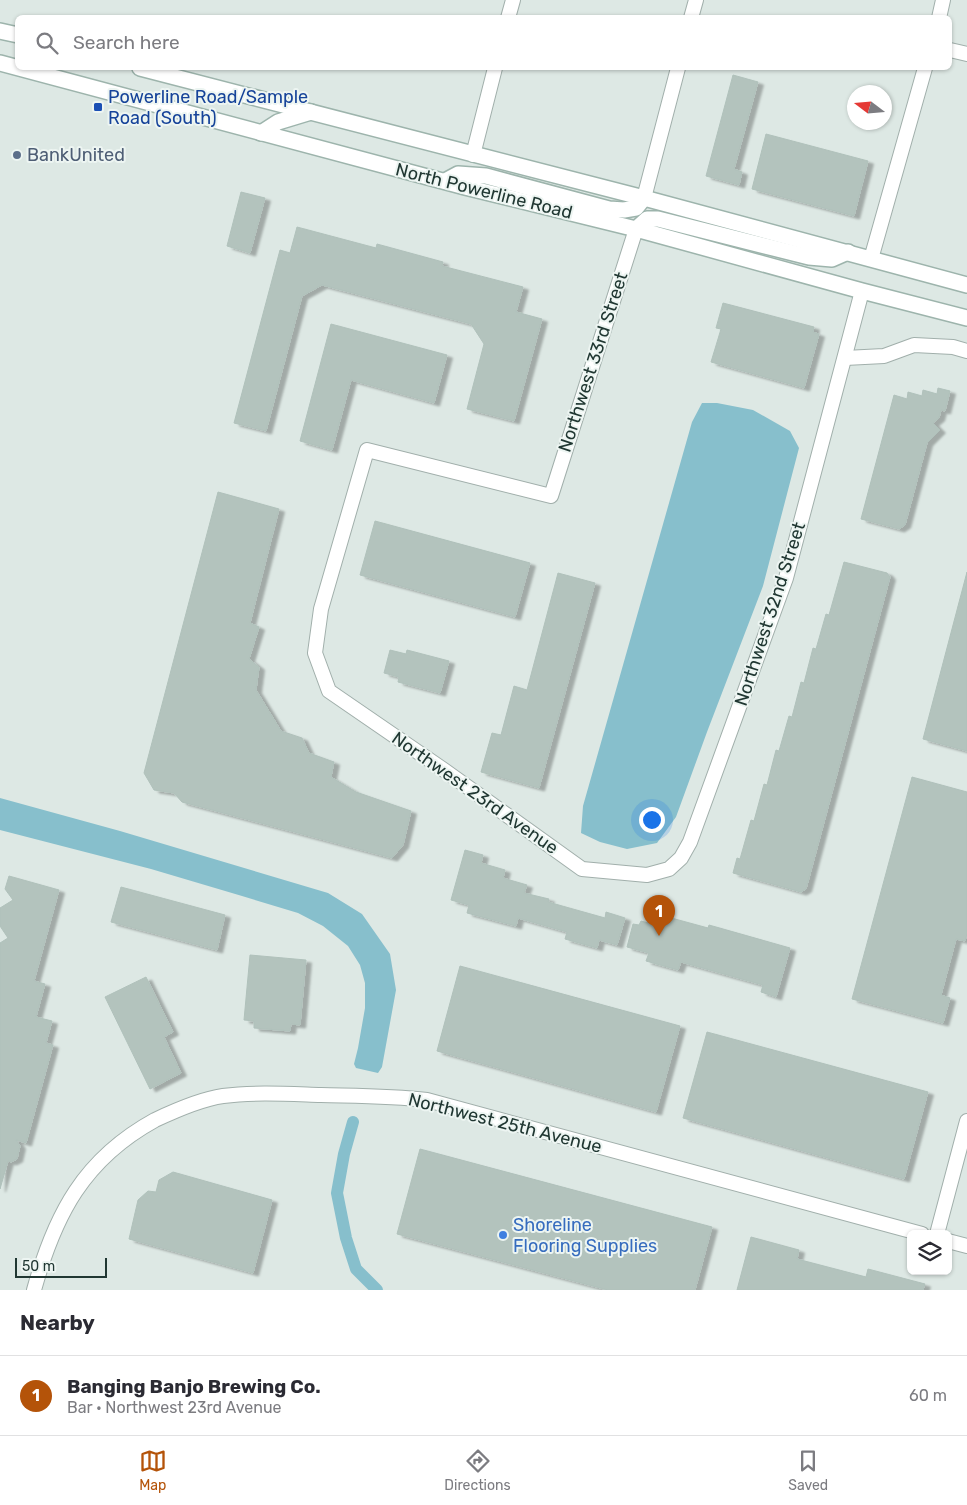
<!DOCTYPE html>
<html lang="en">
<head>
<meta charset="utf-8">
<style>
	:root { --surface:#fff; --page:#f2f2f3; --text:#2b2b33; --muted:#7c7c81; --line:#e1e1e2; --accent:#b45309 }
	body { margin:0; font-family:Rubik,sans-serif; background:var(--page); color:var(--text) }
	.controls { position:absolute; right:15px; bottom:15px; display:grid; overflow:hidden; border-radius:8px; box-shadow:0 1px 4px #0004 }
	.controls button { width:45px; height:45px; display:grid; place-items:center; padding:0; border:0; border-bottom:1px solid var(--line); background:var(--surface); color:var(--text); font:25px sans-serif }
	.compass { position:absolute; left:847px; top:85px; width:45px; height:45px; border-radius:50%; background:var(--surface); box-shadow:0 1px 4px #0004; rotate:286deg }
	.scale { position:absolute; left:15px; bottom:12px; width:92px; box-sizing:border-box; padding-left:5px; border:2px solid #203732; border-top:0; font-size:14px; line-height:18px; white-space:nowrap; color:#203732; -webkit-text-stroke:4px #edf5f2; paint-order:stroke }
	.you { position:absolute; left:651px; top:819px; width:18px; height:18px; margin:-12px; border:4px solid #fff; border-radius:50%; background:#1a73e8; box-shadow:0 0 0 8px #1a73e833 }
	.badge { display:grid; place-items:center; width:32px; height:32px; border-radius:50%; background:var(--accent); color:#fff; font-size:16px; font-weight:700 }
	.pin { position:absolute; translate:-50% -41px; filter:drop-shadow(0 1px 2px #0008) }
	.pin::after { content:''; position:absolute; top:26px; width:18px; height:15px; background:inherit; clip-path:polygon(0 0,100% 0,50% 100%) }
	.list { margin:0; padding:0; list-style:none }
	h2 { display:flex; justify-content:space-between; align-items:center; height:65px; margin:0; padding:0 20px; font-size:21px }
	h2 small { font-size:16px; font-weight:400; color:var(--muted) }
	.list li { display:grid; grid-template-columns:32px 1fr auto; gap:15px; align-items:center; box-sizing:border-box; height:80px; padding:0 20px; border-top:1px solid var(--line) }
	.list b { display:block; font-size:19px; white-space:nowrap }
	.list p { margin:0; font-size:16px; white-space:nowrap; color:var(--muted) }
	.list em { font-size:16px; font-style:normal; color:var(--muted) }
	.icon { flex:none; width:28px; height:28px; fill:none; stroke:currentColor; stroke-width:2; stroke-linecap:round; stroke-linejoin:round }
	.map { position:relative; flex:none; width:967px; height:1290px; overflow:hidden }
	.search { position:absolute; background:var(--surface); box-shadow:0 1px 4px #0004; left:15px; right:15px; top:15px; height:55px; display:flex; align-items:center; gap:12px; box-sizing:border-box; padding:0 18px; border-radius:8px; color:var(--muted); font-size:19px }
	.sheet { height:145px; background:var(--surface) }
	nav { display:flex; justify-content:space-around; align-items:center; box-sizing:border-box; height:70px; border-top:1px solid var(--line); background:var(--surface); font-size:14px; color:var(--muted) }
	nav a { display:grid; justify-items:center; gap:2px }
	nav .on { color:var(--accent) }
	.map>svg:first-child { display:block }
	.water { fill:#87bfcc }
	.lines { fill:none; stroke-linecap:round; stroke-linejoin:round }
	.canal { stroke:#87bfcc; stroke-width:12 }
	.building { fill:#b3c3bd; stroke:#b0c1bb; filter:url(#shadow) }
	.street-casing { stroke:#a1afab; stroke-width:16 }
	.secondary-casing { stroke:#9db4ac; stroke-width:18 }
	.street { stroke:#fff; stroke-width:14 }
	.secondary { stroke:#fff; stroke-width:15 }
	.transit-dot { fill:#1a4fb4; stroke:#edf5f2; stroke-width:2 }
	.service-dot { fill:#5c6f8a; stroke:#edf5f2; stroke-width:2 }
	.shop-dot { fill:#3f7fe0; stroke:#edf5f2; stroke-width:2 }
	.labels { text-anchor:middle; stroke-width:4; stroke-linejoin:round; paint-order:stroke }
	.transit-label { font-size:18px; fill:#164399; stroke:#edf5f2; text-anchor:start }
	.service-label { font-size:18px; fill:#4e5e75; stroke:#edf5f2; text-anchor:start }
	.street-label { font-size:18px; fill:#203732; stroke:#edf5f2 }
	.shop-label { font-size:18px; fill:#366cbe; stroke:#edf5f2; text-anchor:start }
</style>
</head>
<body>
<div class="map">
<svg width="967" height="1290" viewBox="0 0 967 1290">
	<defs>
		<filter id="shadow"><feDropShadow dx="5.5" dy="3" stdDeviation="1" flood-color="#0004"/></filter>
	</defs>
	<rect width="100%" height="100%" fill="#dde8e4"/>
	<!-- water -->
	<g class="water">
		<polygon points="702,403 717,403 753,410 790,431 799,448 763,586 707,732 676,817 657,843 627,849 600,842 581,833 583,806 692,422"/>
		<polygon points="0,798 120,831 328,893 362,914 390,954 396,990 382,1067 378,1073 356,1068 354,1064 358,1048 365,1008 365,983 360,965 348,946 323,926 298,913 242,896 151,869 0,830"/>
	</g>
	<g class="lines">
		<!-- canal -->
		<polyline class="canal" points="353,1122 344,1154 337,1193 346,1238 356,1269 377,1290"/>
	</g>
	<!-- building -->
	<g class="building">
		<polygon points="733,75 758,82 734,169 742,172 739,185 706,176"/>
		<polygon points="766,134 868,161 854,216 752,189"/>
		<polygon points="241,192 265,198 250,253 227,246"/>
		<polygon points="297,227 376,248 377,244 443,262 442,266 523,287 516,312 542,319 514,421 467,409 484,344 471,324 322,285 302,296 266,431 234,423 280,250 290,253"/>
		<polygon points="723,303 814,327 813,332 819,334 804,388 711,362 721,329 716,328"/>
		<polygon points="331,324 447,355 434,403 351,380 332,450 300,441"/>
		<polygon points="938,388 950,391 945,411 941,410 939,418 933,423 940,430 927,443 905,525 899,529 861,519 894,395 907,399 908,392 922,396 923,390 937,394"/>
		<polygon points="218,492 279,509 250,623 259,627 249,659 259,667 256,690 281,731 302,738 309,753 334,762 331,777 356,792 411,811 403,845 392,858 182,802 174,793 154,790 144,773"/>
		<polygon points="375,521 530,563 515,617 360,575"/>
		<polygon points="844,562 887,573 890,577 806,889 801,892 733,873 737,858 740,859 751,820 754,821 764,784 767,785 776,750 779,751 789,716 792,717 801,682 804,683 813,648 816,649 826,614 829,615"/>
		<polygon points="967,572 967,751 923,739"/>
		<polygon points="558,573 595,583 539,788 481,772 492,733 501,735 514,686 527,690"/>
		<polygon points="390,650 406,654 407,650 449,661 440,693 398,682 399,677 384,673"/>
		<polygon points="912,777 967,792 967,933 965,941 956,939 941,995 950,998 943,1023 852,999"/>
		<polygon points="465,850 483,855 481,863 505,870 503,878 527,885 524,893 549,899 548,902 605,918 606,912 625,918 617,945 599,940 597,948 565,939 567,932 518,918 516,926 467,913 469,905 451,900"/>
		<polygon points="9,876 59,890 34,981 45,984 36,1017 52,1021 46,1043 53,1045 26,1143 16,1140 20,1146 17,1159 11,1162 8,1161 0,1189 0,943 8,938 0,926 0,908 13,900 5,889"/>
		<polygon points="121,887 225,915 217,950 111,922"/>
		<polygon points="664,916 708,928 709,925 790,948 776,997 761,992 763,985 681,962 678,970 646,961 649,953 627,947 633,924 639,925 641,921 648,923 649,917 663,921"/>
		<polygon points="250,955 306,960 300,1025 291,1024 290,1031 254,1028 254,1021 244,1020"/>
		<polygon points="460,966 680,1026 656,1112 437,1051"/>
		<polygon points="146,977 173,1032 164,1037 181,1073 150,1089 105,997"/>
		<polygon points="707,1032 928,1092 904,1179 683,1118"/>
		<polygon points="420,1149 712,1227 695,1290 608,1290 397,1234"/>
		<polygon points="173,1172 272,1200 253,1273 129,1239 138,1200 148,1191 156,1192 159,1180"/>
		<polygon points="751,1237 799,1250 797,1259 866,1277 868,1269 925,1284 923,1290 737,1290"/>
	</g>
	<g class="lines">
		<defs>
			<g id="street">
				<polyline points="508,18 513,0"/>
				<polyline points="691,18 696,0"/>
				<polyline points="939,18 943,0"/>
				<polyline points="950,50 967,54"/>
				<polyline points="473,155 495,68"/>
				<polyline points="644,198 678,68"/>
				<polyline points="636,229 551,496 367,450 321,609 315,653 329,691 444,770 582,869 647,875 669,869 681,858 690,842 786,578 862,291"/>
				<polyline points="871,259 925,68"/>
				<polyline points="845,358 884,356 914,345 953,347 967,351"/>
				<polyline points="937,1234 967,1121"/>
				<polyline points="948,1241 967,1246"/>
				<path d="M34,1290C55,1214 84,1159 155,1120C174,1111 202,1099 223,1096C255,1092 288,1094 321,1095C357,1096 392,1096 427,1100L922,1234"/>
			</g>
			<g id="secondary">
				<polyline points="0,31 18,35"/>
				<polyline points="0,63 465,187 636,229 862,291 967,318"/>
				<polyline points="140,68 644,198 967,285"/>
				<polyline points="261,133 278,122 311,112"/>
				<polyline points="445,181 458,174 486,176 609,209 624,210 636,208 644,198"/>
				<polyline points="636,229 647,219 658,219 809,257 832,259 848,252"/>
			</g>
		</defs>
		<!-- street casing -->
		<use href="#street" class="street-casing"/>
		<!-- secondary casing -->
		<use href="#secondary" class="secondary-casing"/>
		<!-- street -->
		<use href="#street" class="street"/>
		<!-- secondary -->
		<use href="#secondary" class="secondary"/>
	</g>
	<!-- markers -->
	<rect class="transit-dot" x="93" y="102" width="10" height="10" rx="2.5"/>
	<circle class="service-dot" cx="17" cy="155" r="5"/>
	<circle class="shop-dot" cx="503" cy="1235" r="5"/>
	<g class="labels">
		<!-- transit labels -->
		<g class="transit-label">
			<text x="108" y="103">Powerline Road/Sample<tspan x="108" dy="21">Road (South)</tspan></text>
		</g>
		<!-- service labels -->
		<g class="service-label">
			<text x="27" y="161">BankUnited</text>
		</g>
		<!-- street labels -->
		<g class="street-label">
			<text transform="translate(484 191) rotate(14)" y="6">North Powerline Road</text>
			<text transform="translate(593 362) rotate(-72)" y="6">Northwest 33rd Street</text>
			<text transform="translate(770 614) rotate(-72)" y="6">Northwest 32nd Street</text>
			<text transform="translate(475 793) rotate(35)" y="6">Northwest 23rd Avenue</text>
			<text transform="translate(505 1123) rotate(14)" y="6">Northwest 25th Avenue</text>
		</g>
		<!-- shop labels -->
		<g class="shop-label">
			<text x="513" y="1231">Shoreline<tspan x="513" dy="21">Flooring Supplies</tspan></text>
		</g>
	</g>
</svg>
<div class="controls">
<button><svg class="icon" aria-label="layers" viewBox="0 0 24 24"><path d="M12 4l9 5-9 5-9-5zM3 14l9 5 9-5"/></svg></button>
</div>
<svg class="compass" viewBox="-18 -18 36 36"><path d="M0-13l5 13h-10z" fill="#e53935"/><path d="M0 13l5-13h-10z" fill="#7c7c81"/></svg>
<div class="scale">50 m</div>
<div class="you"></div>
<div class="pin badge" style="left:659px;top:936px">1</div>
<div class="search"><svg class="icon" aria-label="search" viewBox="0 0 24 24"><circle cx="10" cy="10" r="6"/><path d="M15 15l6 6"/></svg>Search here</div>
</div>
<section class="sheet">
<h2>Nearby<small></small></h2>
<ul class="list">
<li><span class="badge">1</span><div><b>Banging Banjo Brewing Co.</b><p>Bar · Northwest 23rd Avenue</p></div><em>60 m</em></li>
</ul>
</section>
<nav>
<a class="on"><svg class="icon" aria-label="map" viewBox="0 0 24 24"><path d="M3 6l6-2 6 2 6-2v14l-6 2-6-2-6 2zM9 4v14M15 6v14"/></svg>Map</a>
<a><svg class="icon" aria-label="directions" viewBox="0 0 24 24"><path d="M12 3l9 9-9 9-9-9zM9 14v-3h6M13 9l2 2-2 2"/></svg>Directions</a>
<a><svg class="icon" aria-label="saved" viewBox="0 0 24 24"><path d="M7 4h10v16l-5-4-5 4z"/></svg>Saved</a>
</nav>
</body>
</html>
